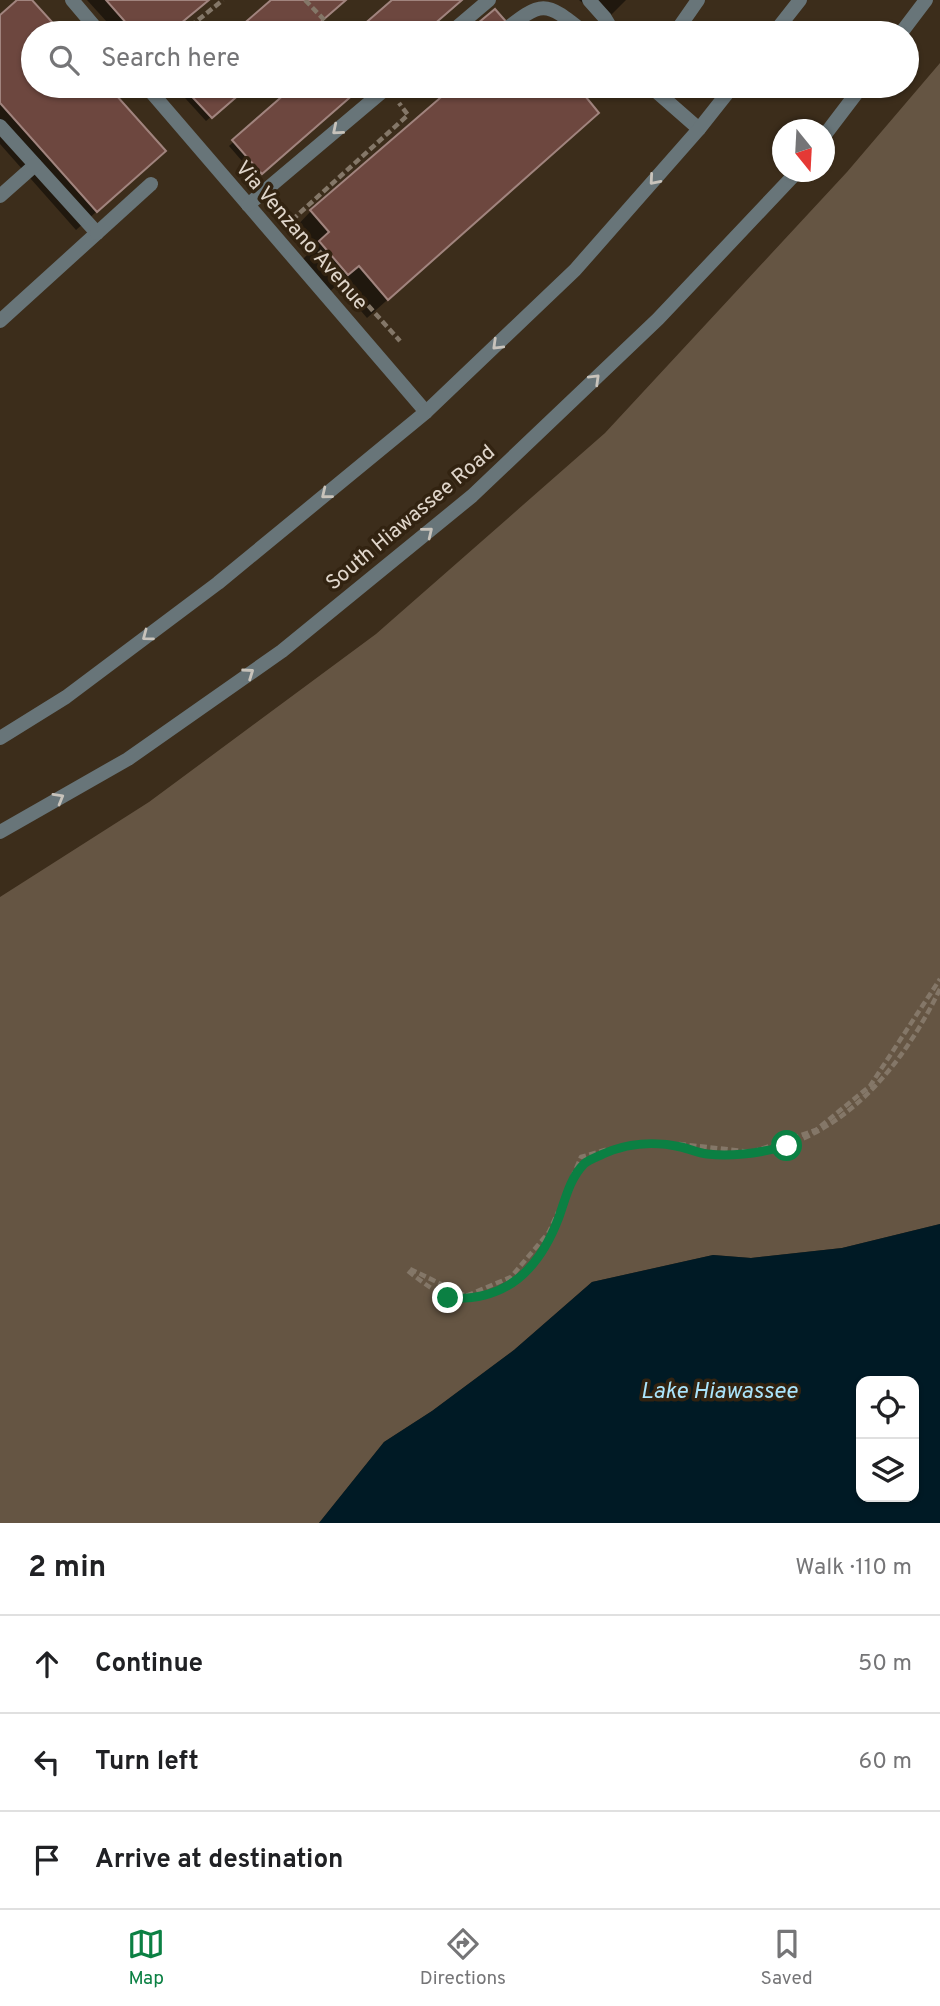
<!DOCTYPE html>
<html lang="en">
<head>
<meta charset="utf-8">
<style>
	:root { --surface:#fff; --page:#f6f6f6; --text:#202124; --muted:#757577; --line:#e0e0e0; --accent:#0b8043 }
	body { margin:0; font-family:Overpass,sans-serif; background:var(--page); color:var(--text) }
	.controls { position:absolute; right:21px; bottom:21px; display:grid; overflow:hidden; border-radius:14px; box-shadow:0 2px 5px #0004 }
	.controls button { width:63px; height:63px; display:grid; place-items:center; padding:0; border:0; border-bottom:2px solid var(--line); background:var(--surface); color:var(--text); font:35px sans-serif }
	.compass { position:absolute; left:772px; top:119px; width:63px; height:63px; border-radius:50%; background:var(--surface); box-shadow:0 2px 5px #0004; rotate:162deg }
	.stop { position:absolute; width:21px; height:21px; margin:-16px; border:5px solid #0b8043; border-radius:50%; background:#fff }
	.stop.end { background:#0b8043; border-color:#fff; box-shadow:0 2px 7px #0008 }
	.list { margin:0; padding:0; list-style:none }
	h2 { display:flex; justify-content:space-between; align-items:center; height:91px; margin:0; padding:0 28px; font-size:30px }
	h2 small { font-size:23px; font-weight:400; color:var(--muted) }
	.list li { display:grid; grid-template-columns:46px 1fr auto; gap:21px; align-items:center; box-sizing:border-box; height:98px; padding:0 28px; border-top:2px solid var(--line) }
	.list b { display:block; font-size:26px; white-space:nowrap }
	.list em { font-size:23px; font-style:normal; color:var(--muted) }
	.icon { flex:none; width:38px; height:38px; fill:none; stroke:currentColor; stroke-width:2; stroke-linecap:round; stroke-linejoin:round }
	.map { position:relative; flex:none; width:940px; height:1523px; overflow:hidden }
	.search { position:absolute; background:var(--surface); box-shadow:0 2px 5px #0004; left:21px; right:21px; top:21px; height:77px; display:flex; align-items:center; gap:18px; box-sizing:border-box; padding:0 24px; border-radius:38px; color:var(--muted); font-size:26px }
	.sheet { height:385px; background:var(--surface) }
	nav { display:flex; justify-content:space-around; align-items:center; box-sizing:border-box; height:98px; border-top:2px solid var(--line); background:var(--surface); font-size:19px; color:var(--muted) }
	nav a { display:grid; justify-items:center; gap:4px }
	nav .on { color:var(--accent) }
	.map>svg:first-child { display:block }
	.green { fill:#655543 }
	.water { fill:#001a25; fill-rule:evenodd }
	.shadow { fill:#0007 }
	.building { fill:#6d473f; stroke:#a1847e; stroke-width:2 }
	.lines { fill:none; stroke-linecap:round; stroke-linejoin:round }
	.path { stroke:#847768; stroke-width:4.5; stroke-dasharray:7 3.5; stroke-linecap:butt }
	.service { stroke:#687579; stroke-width:14 }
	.tertiary { stroke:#687579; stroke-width:14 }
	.oneway { stroke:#c8c3bb }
	.route { stroke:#0b8043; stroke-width:9 }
	.labels { text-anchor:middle; stroke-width:7; stroke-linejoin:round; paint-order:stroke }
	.street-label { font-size:21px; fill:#e0d6cb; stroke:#322311 }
	.water-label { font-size:23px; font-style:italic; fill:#aae4fb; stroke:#322311 }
</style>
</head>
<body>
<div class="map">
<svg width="940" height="1523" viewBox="0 0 940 1523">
	<rect width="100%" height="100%" fill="#3c2d1b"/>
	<!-- green -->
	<polygon class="green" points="940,63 940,1224 842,1248 751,1258 713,1255 592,1282 514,1350 432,1411 384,1442 319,1523 0,1523 0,897 149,802 376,634 605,433 847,172"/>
	<!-- water -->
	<path class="water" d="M940,1224V1523H319L384,1442L432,1411L514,1350L592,1282L713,1255L751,1258L842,1248ZM861,1381H914V1497H861Z"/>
	<!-- shadow -->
	<g class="shadow">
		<polygon points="20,0 30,0 59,33 33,33 33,86 106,86 164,151 76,230 0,144 0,18"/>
		<polygon points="87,0 208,0 168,33 117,33"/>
		<polygon points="579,0 626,0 605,21"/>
		<polygon points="177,86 247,86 206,121 175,87"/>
		<polygon points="297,86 361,86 256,177 229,146"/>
		<polygon points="458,86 575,86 597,113 367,318 338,284 328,293 300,262 310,252 292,231 311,211"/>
	</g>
	<!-- building -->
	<g class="building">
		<polygon points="17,0 32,0 62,33 33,33 33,86 108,86 166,151 97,212 0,103 0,15"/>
		<polygon points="106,0 209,0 169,33 135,33"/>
		<polygon points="271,0 346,0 308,33 233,33"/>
		<polygon points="392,0 462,0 424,33 354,33"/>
		<polygon points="495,9 516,33 466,33"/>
		<polygon points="528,24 536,33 516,33"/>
		<polygon points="182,86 249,86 212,118"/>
		<polygon points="294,86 363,86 262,174 232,140"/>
		<polygon points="454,86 577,86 599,113 388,300 359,266 348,275 319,241 329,232 310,210"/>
	</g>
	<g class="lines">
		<!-- path -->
		<g class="path">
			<polyline points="305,0 337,33"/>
			<polyline points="182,33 223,0"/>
			<polyline points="277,204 400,341"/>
			<polyline points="292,220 408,115 399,103"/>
			<polyline points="679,1144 752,1152 816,1130 870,1086 940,979"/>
			<polyline points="572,1178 581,1157 608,1149"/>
			<polyline points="410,1269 466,1296 511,1277 549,1232 558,1212"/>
			<path d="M408,1271C439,1295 459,1311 499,1290C523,1277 541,1260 553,1234C568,1199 566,1170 605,1153C628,1143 654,1142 678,1146C689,1148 699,1153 709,1154C821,1163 895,1082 940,989"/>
		</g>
		<!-- service -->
		<g class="service">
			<polyline points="72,0 100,33"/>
			<polyline points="589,0 605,18 614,33"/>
			<polyline points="450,33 489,0"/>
			<path d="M501,33C543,0 544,0 585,33"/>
			<polyline points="675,33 698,0"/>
			<polyline points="146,86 426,412"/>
			<polyline points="650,86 699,129"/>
			<polyline points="0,126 97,233 0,321"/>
			<polyline points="0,196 35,165"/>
			<polyline points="248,205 389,86"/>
			<polyline points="97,233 151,184"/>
		</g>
		<!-- tertiary -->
		<g class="tertiary">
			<polyline points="774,33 800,0"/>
			<polyline points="901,33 926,0"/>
			<polyline points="824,136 862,86"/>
			<polyline points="0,738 66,697 218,583 426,412 575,270 699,129 733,86"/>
			<polyline points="0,832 128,759 282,651 472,496 658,319 797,172"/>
		</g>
	</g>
	<!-- one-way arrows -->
	<defs><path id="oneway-chevron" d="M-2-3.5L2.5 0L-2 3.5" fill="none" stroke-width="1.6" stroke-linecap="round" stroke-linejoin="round" transform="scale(1.75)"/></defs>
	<g class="oneway">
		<use href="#oneway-chevron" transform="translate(337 130) rotate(140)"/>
		<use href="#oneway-chevron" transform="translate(654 180) rotate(131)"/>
		<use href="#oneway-chevron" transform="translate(497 345) rotate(136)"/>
		<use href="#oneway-chevron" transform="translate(595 379) rotate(-44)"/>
		<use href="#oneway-chevron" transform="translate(326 494) rotate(141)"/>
		<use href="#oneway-chevron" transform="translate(428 532) rotate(-39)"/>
		<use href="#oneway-chevron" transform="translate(147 636) rotate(143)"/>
		<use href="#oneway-chevron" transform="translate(249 673) rotate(-35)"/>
		<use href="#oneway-chevron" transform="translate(59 798) rotate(-30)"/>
	</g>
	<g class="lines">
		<!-- route -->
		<path class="route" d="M448,1298C506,1302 539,1270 559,1217C565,1200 570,1178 584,1164C588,1160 597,1157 603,1154C627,1143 655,1141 681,1147C690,1149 698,1153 707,1154C735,1157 760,1153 787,1146"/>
	</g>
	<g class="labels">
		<!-- street labels -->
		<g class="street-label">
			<text transform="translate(302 235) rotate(49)" y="7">Via Venzano Avenue</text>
			<text transform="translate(410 517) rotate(-40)" y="7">South Hiawassee Road</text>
		</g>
		<!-- water labels -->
		<g class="water-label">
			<text x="719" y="1398">Lake Hiawassee</text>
		</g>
	</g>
</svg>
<div class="controls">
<button><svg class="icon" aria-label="locate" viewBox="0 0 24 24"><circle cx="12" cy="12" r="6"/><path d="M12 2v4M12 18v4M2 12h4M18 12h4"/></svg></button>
<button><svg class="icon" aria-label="layers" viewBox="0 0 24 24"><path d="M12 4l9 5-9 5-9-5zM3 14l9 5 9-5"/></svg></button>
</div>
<svg class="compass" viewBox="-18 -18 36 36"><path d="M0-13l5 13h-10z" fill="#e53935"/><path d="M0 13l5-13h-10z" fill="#757577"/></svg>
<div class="stop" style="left:787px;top:1146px"></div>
<div class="stop end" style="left:448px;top:1298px"></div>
<div class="search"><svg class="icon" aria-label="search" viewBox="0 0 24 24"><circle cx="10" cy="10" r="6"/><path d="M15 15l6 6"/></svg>Search here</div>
</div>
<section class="sheet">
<h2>2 min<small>Walk · 110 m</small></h2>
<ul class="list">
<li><svg class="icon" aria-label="ahead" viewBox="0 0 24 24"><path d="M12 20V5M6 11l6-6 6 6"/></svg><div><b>Continue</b></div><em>50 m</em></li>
<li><svg class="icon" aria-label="left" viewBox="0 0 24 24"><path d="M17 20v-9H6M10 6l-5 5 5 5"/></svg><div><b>Turn left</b></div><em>60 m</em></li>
<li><svg class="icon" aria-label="arrive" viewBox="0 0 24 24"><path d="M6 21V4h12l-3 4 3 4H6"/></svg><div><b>Arrive at destination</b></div></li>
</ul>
</section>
<nav>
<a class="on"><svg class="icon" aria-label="map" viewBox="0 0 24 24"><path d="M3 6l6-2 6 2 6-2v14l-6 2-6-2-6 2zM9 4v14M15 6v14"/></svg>Map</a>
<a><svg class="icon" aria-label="directions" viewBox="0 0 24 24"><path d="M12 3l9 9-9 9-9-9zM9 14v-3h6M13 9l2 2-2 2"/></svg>Directions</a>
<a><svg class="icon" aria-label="saved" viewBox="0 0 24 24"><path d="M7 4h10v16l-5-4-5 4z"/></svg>Saved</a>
</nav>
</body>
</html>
